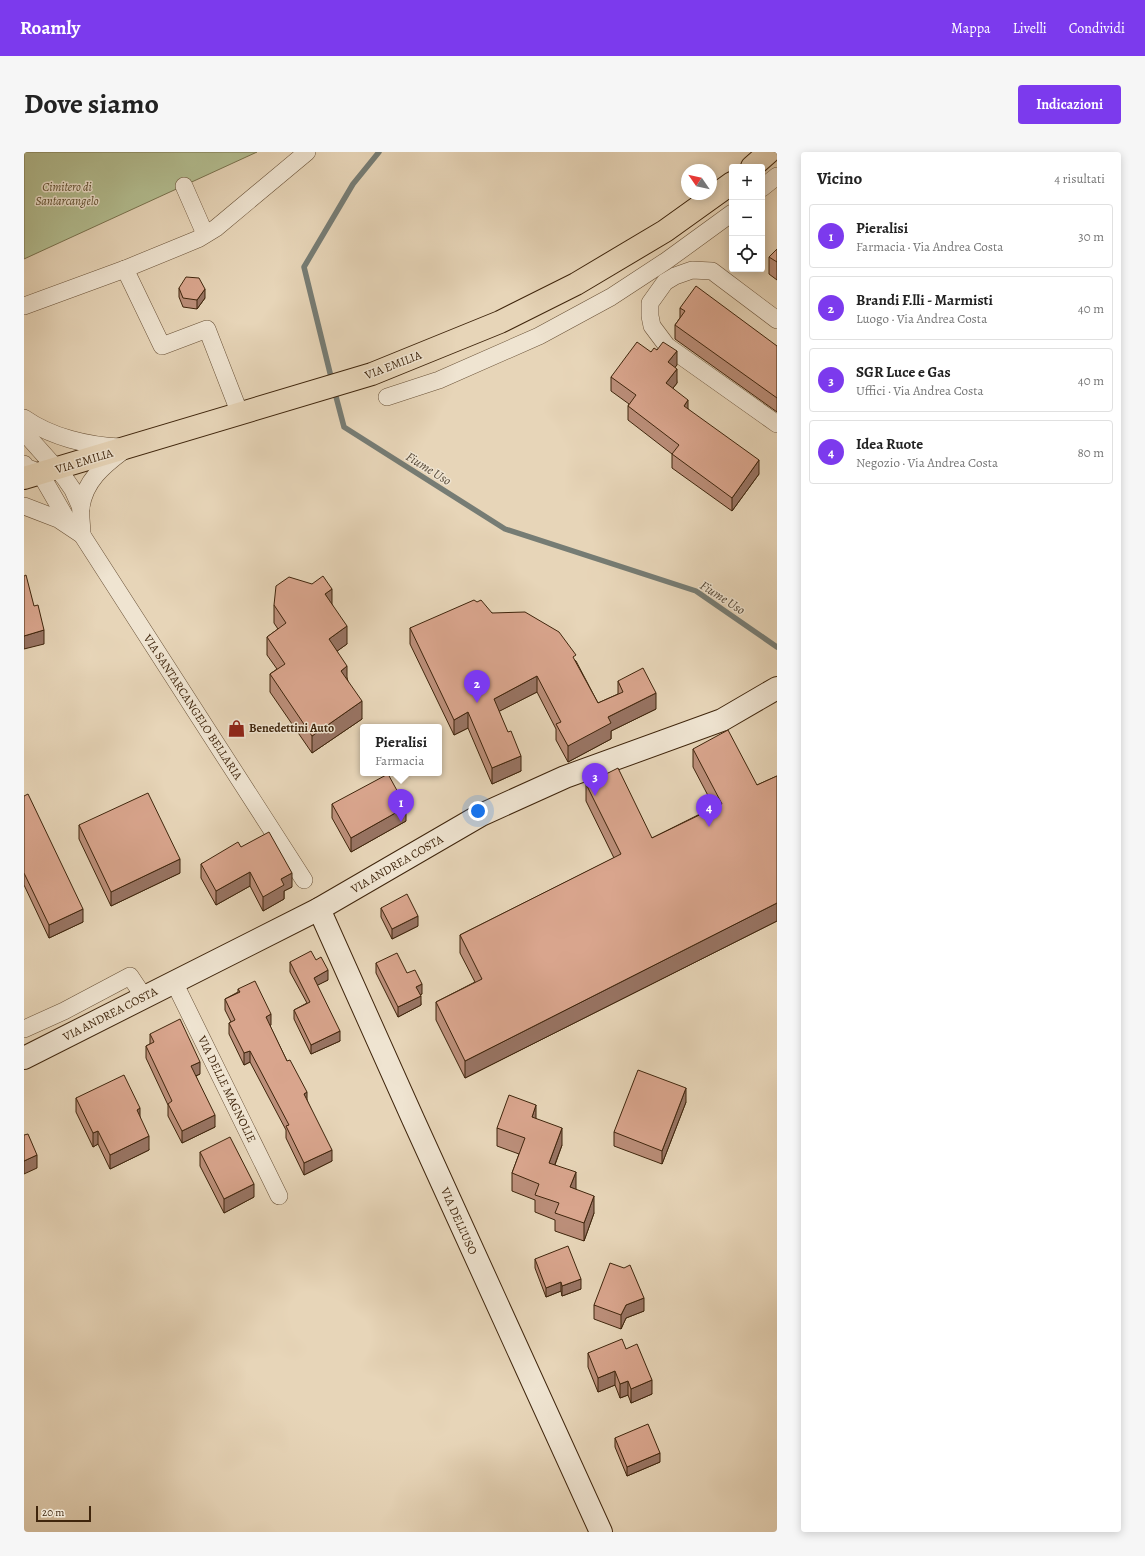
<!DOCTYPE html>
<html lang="it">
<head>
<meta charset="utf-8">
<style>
	:root { --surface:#fff; --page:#f6f6f6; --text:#222; --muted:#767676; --line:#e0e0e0; --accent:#7c3aed }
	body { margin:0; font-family:Alegreya,serif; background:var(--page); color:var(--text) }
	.controls { position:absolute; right:12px; top:12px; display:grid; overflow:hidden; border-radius:4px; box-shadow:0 2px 10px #0003 }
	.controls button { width:36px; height:36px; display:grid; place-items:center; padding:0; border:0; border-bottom:1px solid var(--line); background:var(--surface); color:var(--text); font:20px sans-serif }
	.compass { position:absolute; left:657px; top:12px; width:36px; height:36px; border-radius:50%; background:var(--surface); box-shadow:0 2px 10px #0003; rotate:304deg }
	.scale { position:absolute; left:12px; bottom:10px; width:55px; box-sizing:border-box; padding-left:4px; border:2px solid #3f250c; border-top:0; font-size:11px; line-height:14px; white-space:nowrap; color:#3f250c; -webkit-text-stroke:3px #efe4d1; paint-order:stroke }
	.you { position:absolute; left:454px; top:659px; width:14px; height:14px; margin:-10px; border:3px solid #fff; border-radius:50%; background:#1a73e8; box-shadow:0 0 0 6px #1a73e833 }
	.badge { display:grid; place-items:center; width:26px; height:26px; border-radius:50%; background:var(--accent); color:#fff; font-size:13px; font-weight:700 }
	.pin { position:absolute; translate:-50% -33px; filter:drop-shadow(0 1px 2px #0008) }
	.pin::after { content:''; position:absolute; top:21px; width:14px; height:12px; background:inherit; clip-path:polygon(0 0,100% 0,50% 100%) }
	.popup { position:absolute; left:336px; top:572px; width:82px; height:52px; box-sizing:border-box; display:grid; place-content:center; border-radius:4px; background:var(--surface); filter:drop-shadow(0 1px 3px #0005); font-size:13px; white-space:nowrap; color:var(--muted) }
	.popup b { font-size:15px; color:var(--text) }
	.popup::after { content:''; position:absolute; left:50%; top:100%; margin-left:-8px; border:8px solid transparent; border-top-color:var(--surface) }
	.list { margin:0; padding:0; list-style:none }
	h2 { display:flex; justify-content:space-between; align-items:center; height:52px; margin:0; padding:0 16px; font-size:17px }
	h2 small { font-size:13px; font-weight:400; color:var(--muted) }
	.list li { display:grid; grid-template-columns:26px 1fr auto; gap:12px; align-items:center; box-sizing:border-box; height:64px; margin:0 8px 8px; padding:0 8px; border:1px solid var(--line); border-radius:4px }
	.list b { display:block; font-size:15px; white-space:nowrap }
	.list p { margin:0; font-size:13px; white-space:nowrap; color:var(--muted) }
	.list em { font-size:13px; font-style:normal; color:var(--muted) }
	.icon { flex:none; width:22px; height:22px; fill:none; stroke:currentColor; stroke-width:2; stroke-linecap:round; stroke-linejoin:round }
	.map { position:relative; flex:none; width:753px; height:1380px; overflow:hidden; border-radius:4px }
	header { display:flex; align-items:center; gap:24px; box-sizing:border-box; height:56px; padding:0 20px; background:var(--accent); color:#fff }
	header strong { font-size:19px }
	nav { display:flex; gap:22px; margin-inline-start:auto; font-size:14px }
	.intro { display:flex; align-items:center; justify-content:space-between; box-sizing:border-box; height:96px; padding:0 24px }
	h1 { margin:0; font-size:28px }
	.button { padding:10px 18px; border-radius:4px; background:var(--accent); color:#fff; font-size:14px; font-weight:700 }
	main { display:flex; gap:24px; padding:0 24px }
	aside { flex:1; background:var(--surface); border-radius:4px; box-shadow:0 2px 10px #0003 }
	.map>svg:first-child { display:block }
	.green { fill:#b3be91; stroke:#79724e }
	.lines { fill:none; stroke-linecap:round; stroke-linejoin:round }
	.stream { stroke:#767c74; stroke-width:5.5 }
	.street-casing { stroke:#695137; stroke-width:18 }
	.secondary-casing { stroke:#3f250c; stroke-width:24 }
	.primary-casing { stroke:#3f250c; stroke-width:24 }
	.street { stroke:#efe4d1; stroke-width:17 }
	.secondary { stroke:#efe4d1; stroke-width:22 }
	.primary { stroke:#e7d5b8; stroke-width:22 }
	.wall { fill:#bb8e79; stroke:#3f250c }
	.shaded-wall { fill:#987463; stroke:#3f250c }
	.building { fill:#d9a58d; stroke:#3f250c }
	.labels { text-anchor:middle; stroke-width:3; stroke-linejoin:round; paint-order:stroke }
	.park-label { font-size:12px; font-style:italic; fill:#5c4b2d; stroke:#efe4d1 }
	.street-label { font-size:12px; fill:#3f250c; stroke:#efe4d1 }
	.poi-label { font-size:12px; font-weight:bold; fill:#3f250c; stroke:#efe4d1; text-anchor:start }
	.water-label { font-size:13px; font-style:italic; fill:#564938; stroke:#efe4d1 }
</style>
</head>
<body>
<header>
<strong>Roamly</strong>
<nav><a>Mappa</a><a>Livelli</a><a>Condividi</a></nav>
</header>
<div class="intro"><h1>Dove siamo</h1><a class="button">Indicazioni</a></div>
<main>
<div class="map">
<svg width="753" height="1380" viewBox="0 0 753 1380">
	<rect width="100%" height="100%" fill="#e7d5b8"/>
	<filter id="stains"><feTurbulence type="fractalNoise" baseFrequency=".005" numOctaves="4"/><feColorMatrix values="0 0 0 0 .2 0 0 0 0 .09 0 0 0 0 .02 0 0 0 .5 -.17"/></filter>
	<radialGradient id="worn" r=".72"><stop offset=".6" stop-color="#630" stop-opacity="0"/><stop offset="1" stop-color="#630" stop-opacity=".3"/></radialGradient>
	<!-- green -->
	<polygon class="green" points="0,0 233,0 0,107"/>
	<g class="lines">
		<!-- stream -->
		<g class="stream">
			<polyline points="308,229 280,115 329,32 355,0"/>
			<polyline points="310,237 320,275 481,377 672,439 753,495"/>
		</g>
		<defs>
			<g id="street">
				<polyline points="160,34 181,82"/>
				<polyline points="738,36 753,24"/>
				<polyline points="101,117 138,194 183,177 216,262"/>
				<polyline points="0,154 101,117 174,87 192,76 283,0"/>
				<polyline points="753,168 688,119 668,118 651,124 641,130 626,151 626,164 628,174 643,194 753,272"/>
				<polyline points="363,245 415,228 515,184 587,145 642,109 708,61"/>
				<path d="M0,266C27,285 64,294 97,295"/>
				<polyline points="0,277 6,287 40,325 49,338 57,356"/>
				<polyline points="0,312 2,315 16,321 46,373"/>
				<polyline points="0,354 34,367 58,383 280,728"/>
				<path d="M58,383C58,374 56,363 57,355C61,329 79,314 99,299"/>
				<polyline points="150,830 255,1044"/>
				<polyline points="0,877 40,859 106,824 120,845"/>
			</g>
			<g id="secondary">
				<polyline points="295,757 389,967 577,1380"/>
				<polyline points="0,906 295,757 457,663 541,625 698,568 753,536"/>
			</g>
			<g id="primary">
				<polyline points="728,15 745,0"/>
				<polyline points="0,326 348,222 476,170 552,132 641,79 708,31"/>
			</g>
		</defs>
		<!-- street casing -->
		<use href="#street" class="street-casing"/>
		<!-- secondary casing -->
		<use href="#secondary" class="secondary-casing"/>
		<!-- primary casing -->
		<use href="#primary" class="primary-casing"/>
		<!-- street -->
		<use href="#street" class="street"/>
		<!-- secondary -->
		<use href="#secondary" class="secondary"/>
		<!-- primary -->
		<use href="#primary" class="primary"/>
	</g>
	<!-- wall -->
	<g class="wall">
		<polygon points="753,97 753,128 745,122 745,105"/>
		<polygon points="155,136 181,146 173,157 159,155 155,145"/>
		<polygon points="656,156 753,194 753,260 651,187 651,173 656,166"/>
		<polygon points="633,198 653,213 651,215 653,231 649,236 664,257 735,322 708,359 648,316 648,302 604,268 604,254 605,252 587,239 587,225 627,200"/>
		<polygon points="308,452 323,492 313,499 338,567 288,601 246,540 246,522 253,517 243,503 243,485 254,477 250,471 250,453"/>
		<polygon points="468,461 552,509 574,551 594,542 594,529 632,557 587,579 587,587 544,610 532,588 532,577 513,540 475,559 497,619 468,632 444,576 430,583 386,492 386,476"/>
		<polygon points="669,597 733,633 753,624 753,769 441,926 412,868 412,850 451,830 436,801 436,783 590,706 562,649 562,632 628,686 690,655 669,615"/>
		<polygon points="0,644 59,770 25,786 0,733"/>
		<polygon points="308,652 382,669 327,700 308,666"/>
		<polygon points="55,673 156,721 87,754 55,687"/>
		<polygon points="217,695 268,735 260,739 260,747 239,759 226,734 192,753 177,726 177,712"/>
		<polygon points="357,756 394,774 368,787 357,765"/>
		<polygon points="266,810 304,828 293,833 316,889 287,902 270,867 270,858 283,851 266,820"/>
		<polygon points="352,811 383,821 398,842 396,843 397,853 374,865 352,821"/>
		<polygon points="214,837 247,873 246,874 263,909 283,948 308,1009 280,1023 262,986 262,978 226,910 220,913 205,882 205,871 207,870 201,858 201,847 214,840"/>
		<polygon points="126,882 176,922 172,924 191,975 158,991 144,964 144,953 122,906 122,894 126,892"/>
		<polygon points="52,946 116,966 125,998 86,1017 74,992 69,995 52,960"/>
		<polygon points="662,950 638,1012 590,994 590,980"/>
		<polygon points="512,966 538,993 531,1013 552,1037 570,1061 560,1089 531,1079 531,1068 511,1060 511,1048 488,1039 488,1021 495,1002 473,994 473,976"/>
		<polygon points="176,1000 230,1045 200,1061 176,1014"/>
		<polygon points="511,1107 557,1137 538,1144 537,1139 522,1145 511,1116"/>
		<polygon points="570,1153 620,1159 602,1166 597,1177 570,1167"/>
		<polygon points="602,1197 628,1242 607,1251 604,1243 596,1246 591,1233 574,1240 564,1215 564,1201"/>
		<polygon points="591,1286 636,1310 603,1324 591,1295"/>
	</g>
	<!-- shaded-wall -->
	<g class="shaded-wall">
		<polygon points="181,137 181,146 173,157 173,148"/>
		<polygon points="653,199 653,213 644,224 644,210"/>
		<polygon points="653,217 653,231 642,245 642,231"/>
		<polygon points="664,248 664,262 660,254"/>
		<polygon points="735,308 735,322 708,359 708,346"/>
		<polygon points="308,437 308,455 301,442"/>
		<polygon points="323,474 323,492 305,505 305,487"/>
		<polygon points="20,478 20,492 0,497 0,484"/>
		<polygon points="323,514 323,532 317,519"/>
		<polygon points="513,524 513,540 470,562 470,547"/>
		<polygon points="632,541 632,557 587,579 587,587 544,610 544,594 584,565"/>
		<polygon points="338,549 338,567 288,601 288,584"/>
		<polygon points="444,560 444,576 430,583 430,568"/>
		<polygon points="497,604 497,619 468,632 468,616"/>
		<polygon points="382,655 382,669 327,700 327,686"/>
		<polygon points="156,707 156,721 87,754 87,740"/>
		<polygon points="226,720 226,734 192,753 192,739"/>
		<polygon points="268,721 268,735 260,739 260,747 239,759 239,745 257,727"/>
		<polygon points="753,751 753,769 441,926 441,909"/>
		<polygon points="59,757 59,770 25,786 25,773"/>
		<polygon points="394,764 394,774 368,787 368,777"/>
		<polygon points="304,818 304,828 290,835 290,826"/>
		<polygon points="398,832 398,842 392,844 392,835"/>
		<polygon points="397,844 397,853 374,865 374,855"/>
		<polygon points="247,862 247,873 242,876 242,865"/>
		<polygon points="316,879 316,889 287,902 287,893"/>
		<polygon points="226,899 226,910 220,913 220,901"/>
		<polygon points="176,910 176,922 167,926 167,914"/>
		<polygon points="662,936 662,950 638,1012 638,999"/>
		<polygon points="283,940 283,952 280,942"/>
		<polygon points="512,953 512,971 508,965"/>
		<polygon points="116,956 116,970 113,958"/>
		<polygon points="191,963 191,975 158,991 158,979"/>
		<polygon points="538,976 538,993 525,1028 525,1011"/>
		<polygon points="74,979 74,992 69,995 69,981"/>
		<polygon points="125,984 125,998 86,1017 86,1003"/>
		<polygon points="308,998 308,1009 280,1023 280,1011"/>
		<polygon points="13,1003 13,1016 0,1022 0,1009"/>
		<polygon points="552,1020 552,1038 546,1035"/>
		<polygon points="230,1032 230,1045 200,1061 200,1047"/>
		<polygon points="570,1044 570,1061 560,1089 560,1071"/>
		<polygon points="557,1127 557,1137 538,1144 538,1134"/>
		<polygon points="537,1130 537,1139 522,1145 522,1136"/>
		<polygon points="620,1146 620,1159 602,1166 597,1177 597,1163 602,1153"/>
		<polygon points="591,1219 591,1233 574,1240 574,1226"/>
		<polygon points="628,1228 628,1242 607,1251 607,1237"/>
		<polygon points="604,1229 604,1243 596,1246 596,1232"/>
		<polygon points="636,1301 636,1310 603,1324 603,1315"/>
	</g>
	<!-- building -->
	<g class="building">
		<polygon points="753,97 753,110 745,105"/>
		<polygon points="162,125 175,126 181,137 173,148 159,146 155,136"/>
		<polygon points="672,134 753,194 753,246 651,173 661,159 656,156"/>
		<polygon points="613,190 627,200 630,196 633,198 639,190 653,199 644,210 653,217 642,231 664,248 660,254 735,308 708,346 648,302 655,293 604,254 612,243 587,225"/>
		<polygon points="2,423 10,454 14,453 20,478 0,484 0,424"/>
		<polygon points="299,424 308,437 301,442 323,474 305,487 323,514 317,519 338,549 288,584 246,522 261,512 243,485 262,471 250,453 252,434 265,425 288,432"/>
		<polygon points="450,448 453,450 457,448 468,461 501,460 535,480 552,503 549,505 574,551 599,540 594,529 619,516 632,541 584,565 587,571 544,594 532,572 537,570 513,524 470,547 484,580 487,579 497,604 468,616 444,560 430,568 386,476"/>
		<polygon points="704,578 733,633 753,624 753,751 441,909 412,850 458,827 436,783 597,702 562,632 594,616 628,686 698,652 669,597"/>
		<polygon points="364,622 382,655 327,686 308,652"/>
		<polygon points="124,641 156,707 87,740 55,673"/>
		<polygon points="4,642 59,757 25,773 0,721 0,644"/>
		<polygon points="245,680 268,721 257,727 260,733 239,745 226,720 192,739 177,712 214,690 217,695"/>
		<polygon points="383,742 394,764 368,777 357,756"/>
		<polygon points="287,799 292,808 297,805 304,818 290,826 316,879 287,893 270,858 286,850 266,810"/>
		<polygon points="373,801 383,821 391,818 398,832 392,835 397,844 374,855 352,811"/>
		<polygon points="231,829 247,862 242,865 263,909 266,908 283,940 280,942 308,998 280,1011 262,974 265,973 226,899 220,901 205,871 211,868 201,847 216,840 214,837"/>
		<polygon points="156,867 176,910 167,914 191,963 158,979 144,952 148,949 122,894 130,890 126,882"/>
		<polygon points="614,918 662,936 638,999 590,980"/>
		<polygon points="100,923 116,956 113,958 125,984 86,1003 74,979 69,981 52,946"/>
		<polygon points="485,943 512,953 508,965 538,976 525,1011 552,1020 546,1035 570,1044 560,1071 531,1061 535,1051 511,1043 515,1032 488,1021 501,986 473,976"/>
		<polygon points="4,982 13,1003 0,1009 0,983"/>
		<polygon points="206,985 230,1032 200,1047 176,1000"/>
		<polygon points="544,1094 557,1127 538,1134 537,1130 522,1136 511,1107"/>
		<polygon points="586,1111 600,1116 606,1113 620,1146 602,1153 597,1163 570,1153"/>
		<polygon points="598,1187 602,1197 613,1192 628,1228 607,1237 604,1229 596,1232 591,1219 574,1226 564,1201"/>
		<polygon points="624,1272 636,1301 603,1315 591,1286"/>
	</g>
	<!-- icons -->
	<defs>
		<symbol id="shop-bare" viewBox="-9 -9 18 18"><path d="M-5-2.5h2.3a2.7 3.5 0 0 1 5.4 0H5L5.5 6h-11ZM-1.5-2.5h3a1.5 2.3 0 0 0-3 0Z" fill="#8f2418" stroke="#efe4d1" stroke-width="2.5" paint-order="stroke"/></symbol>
	</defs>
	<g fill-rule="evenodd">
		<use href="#shop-bare" x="200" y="564" width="25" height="25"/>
	</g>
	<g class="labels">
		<!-- park labels -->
		<g class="park-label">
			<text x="43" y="39">Cimitero di<tspan x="43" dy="14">Santarcangelo</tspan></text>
		</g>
		<!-- street labels -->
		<g class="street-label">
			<text transform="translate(369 213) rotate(-21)" y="4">VIA EMILIA</text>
			<text transform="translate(60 309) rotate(-17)" y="4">VIA EMILIA</text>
			<text transform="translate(169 555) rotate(57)" y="4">VIA SANTARCANGELO BELLARIA</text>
			<text transform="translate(373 712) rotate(-30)" y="4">VIA ANDREA COSTA</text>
			<text transform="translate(86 862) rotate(-27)" y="4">VIA ANDREA COSTA</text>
			<text transform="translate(203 937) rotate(64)" y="4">VIA DELLE MAGNOLIE</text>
			<text transform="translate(435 1069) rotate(66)" y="4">VIA DELL'USO</text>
		</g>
		<!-- poi labels -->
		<g class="poi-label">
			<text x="225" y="580">Benedettini Auto</text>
		</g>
		<!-- water labels -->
		<g class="water-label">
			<text transform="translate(405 316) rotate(32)" y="5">Fiume Uso</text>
			<text transform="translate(699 445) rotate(33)" y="5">Fiume Uso</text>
		</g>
	</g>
	<rect width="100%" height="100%" filter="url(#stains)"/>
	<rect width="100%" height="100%" fill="url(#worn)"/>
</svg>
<div class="controls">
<button>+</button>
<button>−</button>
<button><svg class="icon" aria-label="locate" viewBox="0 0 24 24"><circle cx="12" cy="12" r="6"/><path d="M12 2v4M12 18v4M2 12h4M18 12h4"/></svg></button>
</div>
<svg class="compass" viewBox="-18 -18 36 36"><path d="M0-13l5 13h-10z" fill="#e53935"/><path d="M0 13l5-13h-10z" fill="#767676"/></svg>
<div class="scale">20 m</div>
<div class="you"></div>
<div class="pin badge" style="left:377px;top:670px">1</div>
<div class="popup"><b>Pieralisi</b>Farmacia</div>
<div class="pin badge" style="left:453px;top:551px">2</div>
<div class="pin badge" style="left:571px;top:644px">3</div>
<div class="pin badge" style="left:685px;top:675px">4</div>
</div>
<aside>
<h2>Vicino<small>4 risultati</small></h2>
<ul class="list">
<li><span class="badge">1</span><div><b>Pieralisi</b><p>Farmacia · Via Andrea Costa</p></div><em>30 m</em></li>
<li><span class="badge">2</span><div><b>Brandi F.lli - Marmisti</b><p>Luogo · Via Andrea Costa</p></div><em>40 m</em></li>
<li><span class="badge">3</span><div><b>SGR Luce e Gas</b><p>Uffici · Via Andrea Costa</p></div><em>40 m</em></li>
<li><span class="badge">4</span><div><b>Idea Ruote</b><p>Negozio · Via Andrea Costa</p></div><em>80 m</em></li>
</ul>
</aside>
</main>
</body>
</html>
